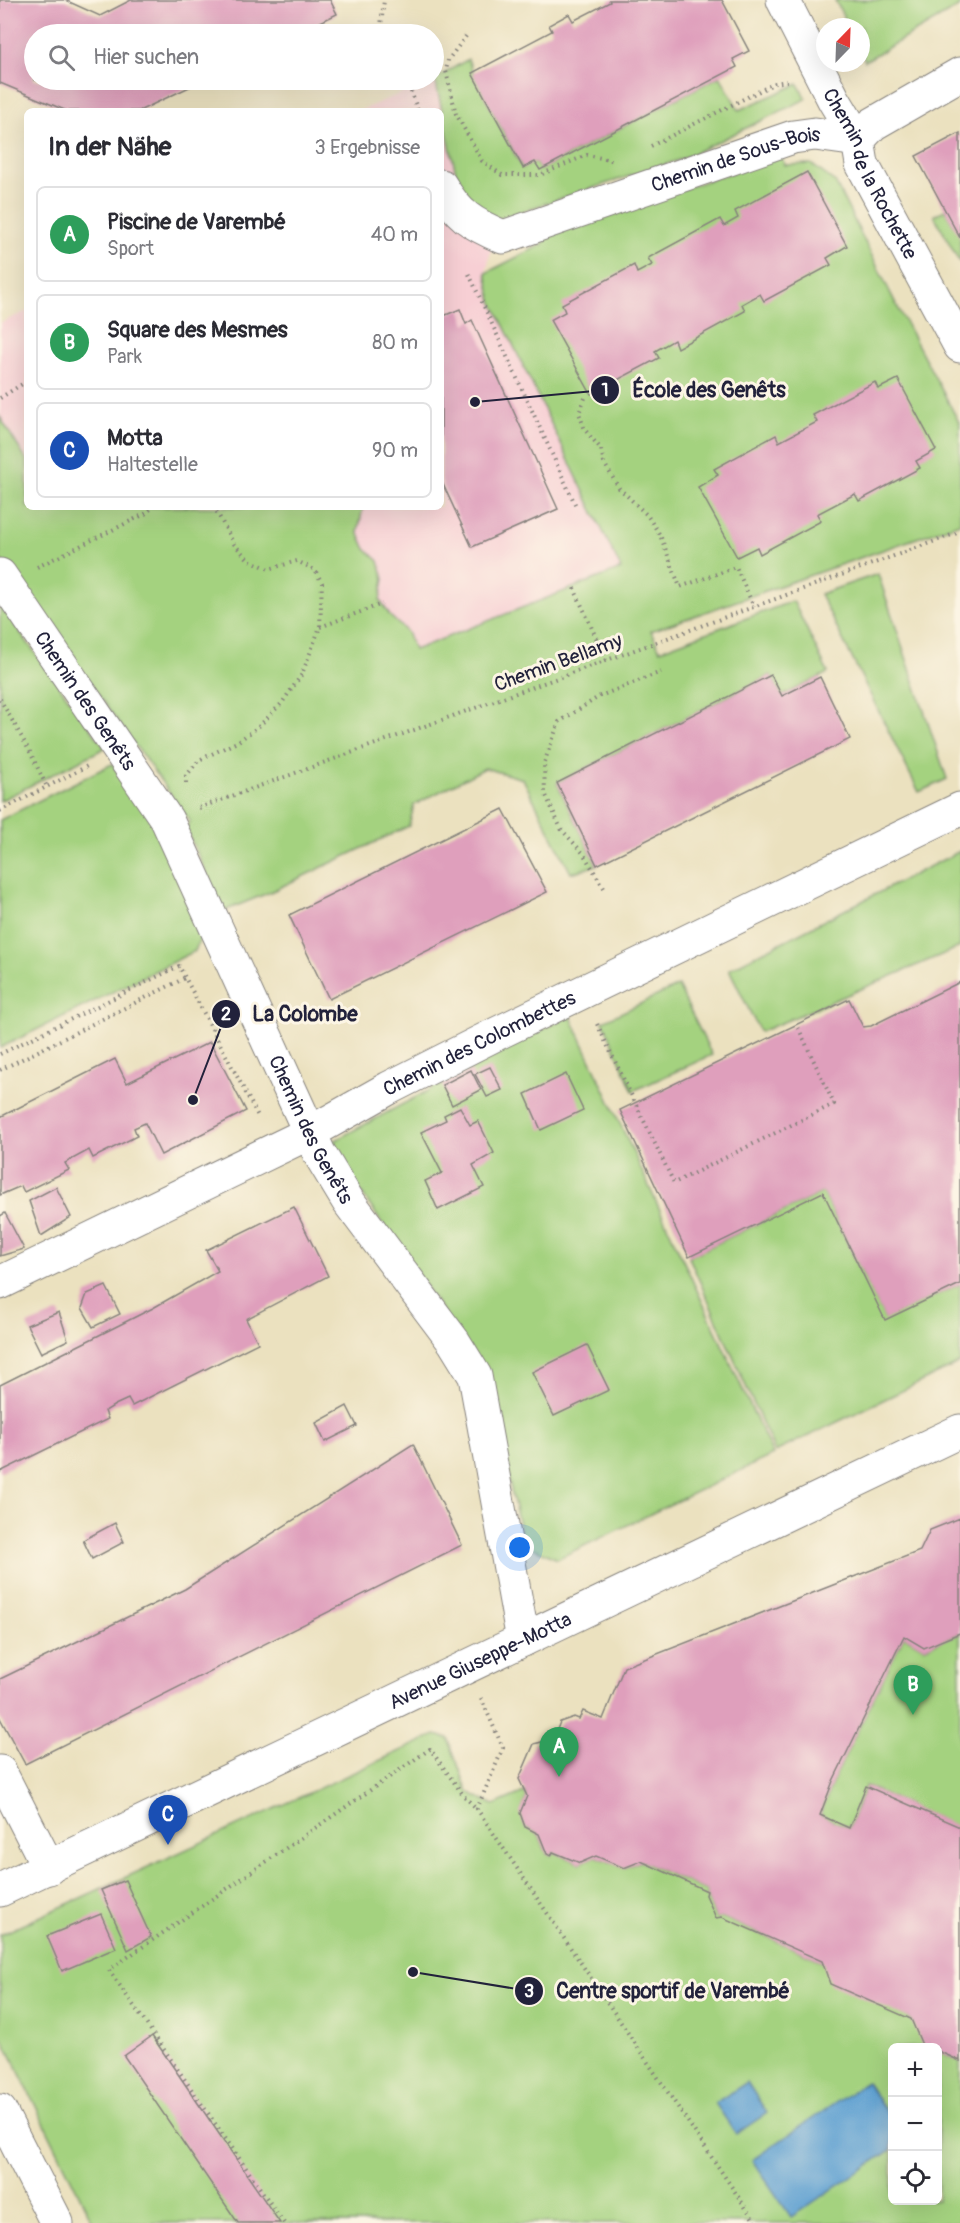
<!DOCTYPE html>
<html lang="de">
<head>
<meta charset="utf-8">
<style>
	:root { --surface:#fff; --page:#f2f2f3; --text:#2b2b33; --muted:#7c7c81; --line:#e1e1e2; --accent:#1f6fb2 }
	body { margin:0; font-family:Pangolin,sans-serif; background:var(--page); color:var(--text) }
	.controls { position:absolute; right:18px; bottom:18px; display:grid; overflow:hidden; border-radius:9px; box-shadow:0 6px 24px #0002 }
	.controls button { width:54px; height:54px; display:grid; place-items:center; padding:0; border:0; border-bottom:2px solid var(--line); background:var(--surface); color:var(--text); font:30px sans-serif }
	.compass { position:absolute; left:816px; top:18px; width:54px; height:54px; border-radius:50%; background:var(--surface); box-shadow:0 6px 24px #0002; rotate:23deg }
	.you { position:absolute; left:520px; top:1548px; width:21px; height:21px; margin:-15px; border:4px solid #fff; border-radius:50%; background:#1a73e8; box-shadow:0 0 0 9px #1a73e833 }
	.badge { display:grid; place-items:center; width:39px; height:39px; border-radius:50%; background:var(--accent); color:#fff; font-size:20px; font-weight:700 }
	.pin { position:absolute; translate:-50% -50px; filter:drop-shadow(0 2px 3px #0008) }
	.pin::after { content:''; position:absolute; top:32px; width:21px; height:18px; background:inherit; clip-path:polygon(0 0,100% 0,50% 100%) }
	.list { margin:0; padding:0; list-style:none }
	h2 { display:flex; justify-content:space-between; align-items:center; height:78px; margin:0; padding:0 24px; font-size:26px }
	h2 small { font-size:20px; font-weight:400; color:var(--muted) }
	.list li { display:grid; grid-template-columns:39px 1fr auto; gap:18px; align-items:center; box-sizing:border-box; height:96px; margin:0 12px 12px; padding:0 12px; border:2px solid var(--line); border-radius:9px }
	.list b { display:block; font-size:22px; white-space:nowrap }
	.list p { margin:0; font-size:20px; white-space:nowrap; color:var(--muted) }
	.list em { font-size:20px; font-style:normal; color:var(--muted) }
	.icon { flex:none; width:33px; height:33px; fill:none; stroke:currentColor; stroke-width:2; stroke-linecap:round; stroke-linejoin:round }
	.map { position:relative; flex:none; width:960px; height:2223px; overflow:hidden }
	.search { position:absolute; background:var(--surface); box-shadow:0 6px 24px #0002; left:24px; top:24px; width:420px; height:66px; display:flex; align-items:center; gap:15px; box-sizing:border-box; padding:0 21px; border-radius:33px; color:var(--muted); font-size:22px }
	.panel { position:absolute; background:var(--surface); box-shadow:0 6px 24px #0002; left:24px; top:108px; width:420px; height:402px; border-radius:9px }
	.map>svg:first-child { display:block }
	.built { fill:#f7cfd4 }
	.green { fill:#a4d27f; stroke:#637a5d; stroke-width:1.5 }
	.water { fill:#5ea0d1; stroke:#406186; stroke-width:1.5 }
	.building { fill:#df9fbc }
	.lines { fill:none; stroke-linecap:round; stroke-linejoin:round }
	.minor-casing { stroke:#86827d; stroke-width:35 }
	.major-casing { stroke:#86827d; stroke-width:35 }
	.path { stroke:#86827d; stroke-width:4; stroke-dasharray:1.5 4.5; stroke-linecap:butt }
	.minor { stroke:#fff; stroke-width:33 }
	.major { stroke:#fff; stroke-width:33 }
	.labels { text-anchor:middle; stroke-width:6; stroke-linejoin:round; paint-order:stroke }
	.street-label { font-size:20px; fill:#22223b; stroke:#fcf5e5 }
	.leader { fill:none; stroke:#22223b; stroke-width:2 }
	.callout-dot { fill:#22223b; stroke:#fcf5e5; stroke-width:2 }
	.mark-label { font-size:18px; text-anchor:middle; font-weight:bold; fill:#fff }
	.callout-label { font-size:21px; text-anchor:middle; font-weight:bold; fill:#22223b; stroke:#fcf5e5; stroke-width:6; stroke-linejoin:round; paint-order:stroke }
</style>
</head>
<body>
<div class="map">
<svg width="960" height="2223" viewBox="0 0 960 2223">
	<rect width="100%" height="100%" fill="#fcf5e5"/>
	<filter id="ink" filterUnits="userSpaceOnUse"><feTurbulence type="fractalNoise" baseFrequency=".0167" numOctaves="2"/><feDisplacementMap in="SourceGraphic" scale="12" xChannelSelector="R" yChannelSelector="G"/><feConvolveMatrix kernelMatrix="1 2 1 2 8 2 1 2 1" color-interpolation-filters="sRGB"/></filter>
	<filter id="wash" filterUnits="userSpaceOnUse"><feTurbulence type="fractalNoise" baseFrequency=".008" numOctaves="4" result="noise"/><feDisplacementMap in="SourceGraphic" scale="24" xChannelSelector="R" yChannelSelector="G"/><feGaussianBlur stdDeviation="1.35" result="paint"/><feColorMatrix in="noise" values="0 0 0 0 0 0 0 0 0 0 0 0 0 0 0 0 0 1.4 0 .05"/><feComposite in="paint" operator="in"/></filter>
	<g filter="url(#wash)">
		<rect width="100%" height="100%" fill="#ebe1bf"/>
		<!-- built -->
		<g class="built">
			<polygon points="435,79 457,178 472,207 498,219 486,273 492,301 621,569 414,650 407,632 390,616 380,600 384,579 379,561 366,549 358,532 363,507 441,507 441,111 359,111"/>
			<polygon points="27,311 27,461 0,417 0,323"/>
		</g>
		<!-- green -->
		<g class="green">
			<polygon points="835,0 960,0 960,6 865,61 861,52 861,27 849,27"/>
			<polygon points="468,59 473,73 522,168 535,162 540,170 720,76 739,110 798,84 806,99 682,159 498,219 472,208 457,178 435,79"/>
			<polygon points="781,156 785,165 811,164 835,182 899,310 960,424 960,523 651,631 660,650 793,601 828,673 782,696 771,675 557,783 597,865 571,873 523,779 485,768 414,805 409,826 268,893 224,911 186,829 190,821 0,559 0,417 27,461 27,507 363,507 358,532 366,549 379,561 384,579 380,600 390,616 407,632 414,650 621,569 492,301 486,273 543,244 548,234"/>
			<polygon points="945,210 960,235 960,263 934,215"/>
			<polygon points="878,574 947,779 919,792 820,594"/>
			<polygon points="0,605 105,748 0,801"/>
			<polygon points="112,764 156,824 205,926 195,951 0,1048 0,820"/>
			<polygon points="960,851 960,947 760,1032 729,969"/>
			<polygon points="678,986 712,1055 633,1091 603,1021"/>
			<polygon points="570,1015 773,1455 557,1559 523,1543 485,1374 328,1144"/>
			<polygon points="823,1192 885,1319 960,1284 960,1363 775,1452 689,1257"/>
			<polygon points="960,1633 960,1828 866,1786 849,1828 820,1815 833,1781 904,1636 924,1648"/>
			<polygon points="435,1735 448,1738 468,1792 494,1805 524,1792 527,1796 521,1813 525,1827 539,1834 547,1854 551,1856 553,1852 580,1863 596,1856 624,1868 641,1861 707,1891 706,1895 716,1918 722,1917 822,1961 911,2019 929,2047 892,2048 892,2120 867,2083 791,2217 892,2149 892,2200 938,2200 938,2051 960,2061 960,2223 93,2223 0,2033 0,1935"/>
		</g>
		<!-- water -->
		<g class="water">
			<polygon points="747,2082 767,2113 736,2134 715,2103"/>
			<polygon points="866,2082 892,2120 892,2149 791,2217 752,2160"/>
		</g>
		<g id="blocks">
			<!-- building -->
			<g class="building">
				<polygon points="0,0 65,0 100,16 131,0 330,0 337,14 296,34 34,34 34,80 204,80 139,111 67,111 0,83"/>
				<polygon points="609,0 722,0 749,51 733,59 737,67 540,170 535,162 523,168 472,73 552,31 549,25 569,14 573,21 610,2"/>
				<polygon points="960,133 960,238 916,156"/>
				<polygon points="807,172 847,246 827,258 831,265 764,301 760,294 742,304 745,311 677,348 674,340 655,351 659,358 591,394 550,320 565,312 562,304 634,265 637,273 652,265 648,258 720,219 724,226 738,218 735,211"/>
				<polygon points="460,309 466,324 472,320 558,509 472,547 441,480 441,317"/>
				<polygon points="898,379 936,450 916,461 920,468 859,501 855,494 817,514 821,521 760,554 757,547 737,557 698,487 718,475 714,469 776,435 779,442 817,422 813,415 875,382 878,389"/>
				<polygon points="771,675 782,696 820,677 850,739 597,865 557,783"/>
				<polygon points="503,809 547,892 329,999 289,915"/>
				<polygon points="960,982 960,1284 885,1320 823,1192 689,1257 620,1110 849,999 863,1027 871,1026"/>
				<polygon points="210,1042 246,1111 161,1155 145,1123 134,1128 137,1136 93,1158 89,1150 65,1163 69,1170 24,1192 21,1186 0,1195 0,1117 115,1059 127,1083"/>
				<polygon points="490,1067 502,1090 487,1097 475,1074"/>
				<polygon points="471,1070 481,1090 452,1105 442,1085"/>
				<polygon points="566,1074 583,1110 541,1130 525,1094"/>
				<polygon points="460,1107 470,1125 478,1121 494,1153 473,1165 484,1187 438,1210 425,1181 442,1173 421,1132 446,1120 444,1115"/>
				<polygon points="56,1187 71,1217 41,1236 29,1201"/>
				<polygon points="294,1207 328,1276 246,1319 258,1343 132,1406 128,1399 115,1405 105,1411 108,1419 0,1472 0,1385 153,1308 218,1271 206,1250"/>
				<polygon points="5,1213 24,1249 0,1256 0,1216"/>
				<polygon points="106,1286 120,1314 93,1327 82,1308 87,1294"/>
				<polygon points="59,1312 68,1340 41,1353 27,1325"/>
				<polygon points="587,1345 609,1390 554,1416 532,1372"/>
				<polygon points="347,1406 357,1426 325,1442 316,1423"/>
				<polygon points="413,1444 462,1545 25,1764 0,1718 0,1679 185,1589"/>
				<polygon points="960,1518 960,1633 924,1648 904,1636 833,1781 820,1815 849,1828 866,1786 960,1827 960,2061 938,2051 938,2048 929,2048 922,2045 911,2019 830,1984 822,1961 722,1917 716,1918 706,1895 707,1891 641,1861 624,1868 596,1856 580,1863 553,1852 551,1856 547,1854 539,1834 525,1827 520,1813 527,1796 519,1779 534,1744 553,1739 560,1722 574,1717 579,1719 583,1711 603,1719 624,1667 920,1551 930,1530"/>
				<polygon points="115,1523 124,1542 92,1559 83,1540"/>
				<polygon points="125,1880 151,1937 128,1950 101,1890"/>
				<polygon points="101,1914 116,1948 62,1971 47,1936"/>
				<polygon points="152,2036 280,2223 238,2223 124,2056"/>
			</g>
		</g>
	</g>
	<g filter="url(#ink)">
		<use href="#blocks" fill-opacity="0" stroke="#86827d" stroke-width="1.5"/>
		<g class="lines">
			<defs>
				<g id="minor">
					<path id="s1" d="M783,0L834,100L858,140L862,164L960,346"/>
					<polyline points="858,140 873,124 960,74"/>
					<path id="s2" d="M441,186C458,215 472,224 503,237L793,137L815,134L858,140"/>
					<path id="s3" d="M0,575L167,820L319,1153L348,1201L454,1342L475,1376L523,1640"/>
					<path id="s4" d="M0,1283L311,1132L389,1088L494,1035L960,809"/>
					<polyline points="0,1772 49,1868"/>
					<polyline points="0,2111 57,2223"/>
				</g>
				<g id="major">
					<path id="s5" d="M0,1890L960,1431"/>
				</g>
			</defs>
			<!-- minor casing -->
			<use href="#minor" class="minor-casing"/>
			<!-- major casing -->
			<use href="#major" class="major-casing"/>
			<!-- path -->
			<g class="path">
				<polyline points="380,34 384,0"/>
				<polyline points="466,36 448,60 446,71 456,114 482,161 502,175 540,175 587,155 615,161"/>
				<polyline points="407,80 418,111"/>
				<polyline points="651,146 775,83 787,81"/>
				<polyline points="469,274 576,506"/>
				<polyline points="0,398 27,381"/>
				<polyline points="585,398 579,413 585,430 601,449 604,463 619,488 647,515 660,535 680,587 736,567 754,607"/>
				<polyline points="37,567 145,514 153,507"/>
				<polyline points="574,588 606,660"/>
				<polyline points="320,627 382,604"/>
				<polyline points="0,699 29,750 47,787"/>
				<polyline points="186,783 186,776 199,760 237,742 258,727 282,703 302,674 320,627 322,583 315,570 297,561 269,569 249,560 234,544 214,507"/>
				<polyline points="199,808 960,532"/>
				<polyline points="0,811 89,765"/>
				<polyline points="604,888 583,853 561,829 545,793 544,763 559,722 600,696 661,672"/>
				<polyline points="597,1024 674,1183 834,1104 797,1025"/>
				<polyline points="0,1054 179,966 259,1118"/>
				<polyline points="0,1070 185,978"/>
				<polyline points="481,1698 503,1748 477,1809 756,2223"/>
				<polyline points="284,2223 109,1970 430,1749 464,1796 477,1809"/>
			</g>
			<!-- minor -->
			<use href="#minor" class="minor"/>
			<!-- major -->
			<use href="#major" class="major"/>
		</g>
	</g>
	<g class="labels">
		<!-- street labels -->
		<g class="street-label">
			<text dy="7" stroke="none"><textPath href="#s2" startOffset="328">Chemin de Sous-Bois</textPath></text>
			<text dy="7" stroke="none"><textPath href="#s1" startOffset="195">Chemin de la Rochette</textPath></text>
			<text transform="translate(558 662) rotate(-20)" y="7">Chemin Bellamy</text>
			<text dy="7" stroke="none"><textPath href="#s3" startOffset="152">Chemin des Genêts</textPath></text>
			<text dy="7" stroke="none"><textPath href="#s4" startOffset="536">Chemin des Colombettes</textPath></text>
			<text dy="7" stroke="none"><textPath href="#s3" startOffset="638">Chemin des Genêts</textPath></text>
			<text dy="7" stroke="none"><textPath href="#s5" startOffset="532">Avenue Giuseppe-Motta</textPath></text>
		</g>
	</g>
	<!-- callouts -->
	<path class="leader" d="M475 402L605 390M193 1100L226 1014M413 1972L529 1991"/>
	<g class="callout-dot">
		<circle cx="475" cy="402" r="6"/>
		<circle cx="193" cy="1100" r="6"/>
		<circle cx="413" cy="1972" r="6"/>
		<circle cx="605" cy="390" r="15"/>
		<circle cx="226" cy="1014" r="15"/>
		<circle cx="529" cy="1991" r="15"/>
	</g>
	<g class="mark-label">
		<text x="605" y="396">1</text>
		<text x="226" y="1020">2</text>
		<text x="529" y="1997">3</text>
	</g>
	<g class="callout-label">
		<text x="709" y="397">École des Genêts</text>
		<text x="305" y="1021">La Colombe</text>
		<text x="673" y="1998">Centre sportif de Varembé</text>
	</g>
</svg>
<div class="controls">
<button>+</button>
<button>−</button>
<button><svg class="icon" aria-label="locate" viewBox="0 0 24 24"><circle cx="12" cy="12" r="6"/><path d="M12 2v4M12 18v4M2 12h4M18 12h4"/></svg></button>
</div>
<svg class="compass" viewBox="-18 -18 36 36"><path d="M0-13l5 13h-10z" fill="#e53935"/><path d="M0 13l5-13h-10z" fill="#7c7c81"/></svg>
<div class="you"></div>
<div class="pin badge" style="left:559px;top:1777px;background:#2e9e5b">A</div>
<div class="pin badge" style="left:913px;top:1715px;background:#2e9e5b">B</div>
<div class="pin badge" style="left:168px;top:1845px;background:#1a4fb4">C</div>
<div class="search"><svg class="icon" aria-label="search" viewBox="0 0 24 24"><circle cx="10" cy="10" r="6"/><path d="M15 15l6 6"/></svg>Hier suchen</div>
<section class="panel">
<h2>In der Nähe<small>3 Ergebnisse</small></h2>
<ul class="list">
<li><span class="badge" style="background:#2e9e5b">A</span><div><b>Piscine de Varembé</b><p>Sport</p></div><em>40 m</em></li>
<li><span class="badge" style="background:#2e9e5b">B</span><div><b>Square des Mesmes</b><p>Park</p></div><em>80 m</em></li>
<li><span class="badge" style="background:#1a4fb4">C</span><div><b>Motta</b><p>Haltestelle</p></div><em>90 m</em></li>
</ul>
</section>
</div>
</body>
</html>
